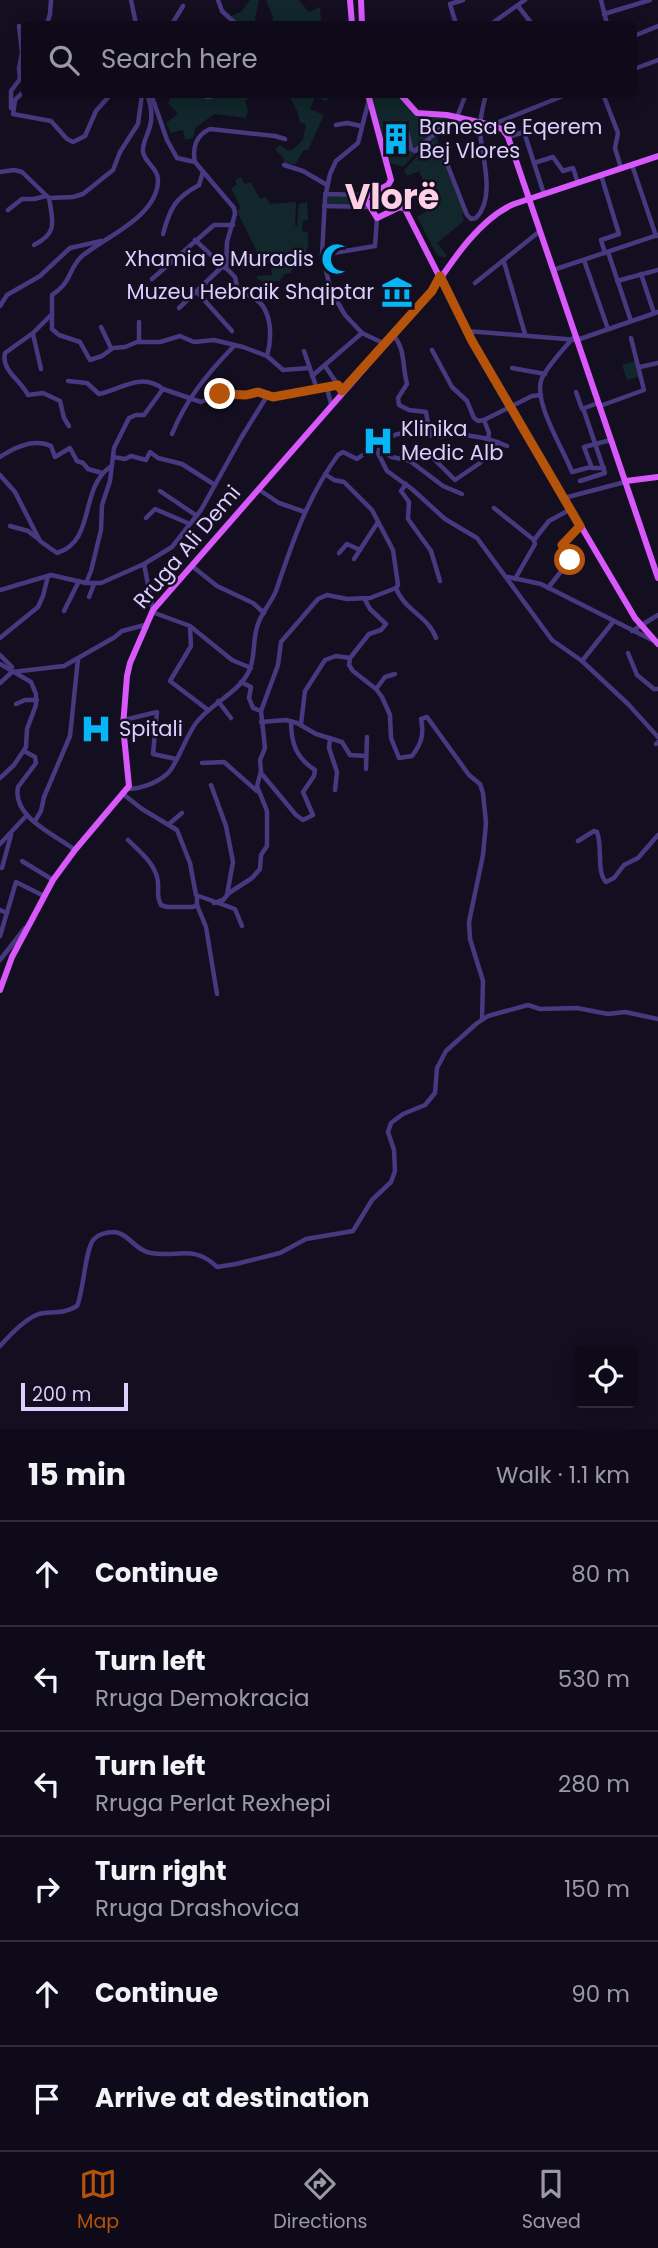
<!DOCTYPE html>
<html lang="en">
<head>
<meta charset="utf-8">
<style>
	:root { --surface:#0f0a19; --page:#181322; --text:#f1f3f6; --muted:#9b9aa2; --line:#2f2b38; --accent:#b45309 }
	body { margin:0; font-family:Poppins,sans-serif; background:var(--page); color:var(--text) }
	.controls { position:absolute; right:21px; bottom:21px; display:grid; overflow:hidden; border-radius:7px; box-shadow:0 4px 18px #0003 }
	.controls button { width:63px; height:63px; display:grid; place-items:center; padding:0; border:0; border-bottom:2px solid var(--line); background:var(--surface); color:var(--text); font:35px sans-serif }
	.scale { position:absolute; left:21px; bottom:18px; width:107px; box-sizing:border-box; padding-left:7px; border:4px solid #dccefe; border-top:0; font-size:19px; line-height:24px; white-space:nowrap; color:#dccefe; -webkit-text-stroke:5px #140e21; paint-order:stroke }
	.stop { position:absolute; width:21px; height:21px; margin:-16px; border:5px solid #b45309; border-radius:50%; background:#fff }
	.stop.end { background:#b45309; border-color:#fff; box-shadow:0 2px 7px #0008 }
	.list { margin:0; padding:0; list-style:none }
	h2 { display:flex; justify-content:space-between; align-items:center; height:91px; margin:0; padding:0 28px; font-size:30px }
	h2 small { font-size:23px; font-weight:400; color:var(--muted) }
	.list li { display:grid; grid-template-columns:46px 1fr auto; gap:21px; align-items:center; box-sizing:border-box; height:105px; padding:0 28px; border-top:2px solid var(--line) }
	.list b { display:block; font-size:26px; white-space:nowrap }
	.list p { margin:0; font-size:23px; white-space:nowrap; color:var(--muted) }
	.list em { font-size:23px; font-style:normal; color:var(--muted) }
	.icon { flex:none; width:38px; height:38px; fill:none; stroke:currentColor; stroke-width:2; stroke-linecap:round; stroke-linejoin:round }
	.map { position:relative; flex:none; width:658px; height:1429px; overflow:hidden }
	.search { position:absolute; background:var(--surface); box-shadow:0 4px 18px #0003; left:21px; right:21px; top:21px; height:77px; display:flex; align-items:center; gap:18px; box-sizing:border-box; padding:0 24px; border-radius:7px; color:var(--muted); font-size:26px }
	.sheet { height:721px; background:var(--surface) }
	nav { display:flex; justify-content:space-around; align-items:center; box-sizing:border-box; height:98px; border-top:2px solid var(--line); background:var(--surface); font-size:19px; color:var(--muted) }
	nav a { display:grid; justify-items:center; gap:4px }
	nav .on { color:var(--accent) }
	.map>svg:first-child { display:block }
	.green { fill:#11272b }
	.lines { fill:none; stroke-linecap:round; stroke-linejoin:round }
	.minor { stroke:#47397f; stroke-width:4.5 }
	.major { stroke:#d958fc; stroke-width:6 }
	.route { stroke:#b45309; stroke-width:9 }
	.labels { text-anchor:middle; stroke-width:5; stroke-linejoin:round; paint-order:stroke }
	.poi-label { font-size:21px; fill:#dccefe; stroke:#140e21; text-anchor:start }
	.street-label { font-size:21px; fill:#dccefe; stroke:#140e21 }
	.town-label { font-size:35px; font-weight:bold; fill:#fed0e6; stroke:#140e21 }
</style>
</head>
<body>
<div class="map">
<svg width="658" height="1429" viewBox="0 0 658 1429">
	<rect width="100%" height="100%" fill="#140e21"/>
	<!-- green -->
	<g class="green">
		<polygon points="250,0 259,0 255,19 258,23 264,22 263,24 236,24 229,17 241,12"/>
		<polygon points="266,0 299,0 309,12 320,7 321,20 314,24 273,24 273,17"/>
		<polygon points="172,95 253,95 245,101 248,111 246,118 214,114 195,128 193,138 185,140 183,130 171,133 166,123 178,114 168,103"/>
		<polygon points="289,95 332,95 326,101 315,97 310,109 324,115 308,150 304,150 295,165 284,163 283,157 275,150 280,145 287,150 292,150 303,140 306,124 300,123 298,113"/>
		<polygon points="370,95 398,95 417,115 449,118 449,122 439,129 403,167 387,162"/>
		<polygon points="436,136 465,212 462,215 464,221 437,243 447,255 445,258 437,255 417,217 426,212 424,206 427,204 423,196 429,193 419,171 407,176 404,170"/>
		<polygon points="241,177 245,184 251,182 260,199 266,197 270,204 296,202 295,225 297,227 299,204 307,202 308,220 303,221 302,231 308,233 308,246 303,263 294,264 291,273 285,274 279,281 264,282 257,279 257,276 272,275 271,264 263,264 237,211 241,208 231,188 237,185 235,180"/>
		<polygon points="327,196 363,196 363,205 327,204"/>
		<polygon points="635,361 640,376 627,380 622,365"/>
	</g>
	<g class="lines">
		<!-- minor -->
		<g class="minor">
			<polyline points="131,0 136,24"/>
			<polyline points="218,0 222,11 236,24"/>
			<polyline points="601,0 607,24"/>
			<polyline points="518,6 532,24"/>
			<polyline points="604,14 650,0"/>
			<polyline points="47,24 50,14 51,0"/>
			<polyline points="172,24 183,6"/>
			<polyline points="456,24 450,4 463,0"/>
			<polyline points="491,24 525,0"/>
			<polyline points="634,36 658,26"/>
			<polyline points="634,69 658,60"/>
			<polyline points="24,91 15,100 13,114 51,121 67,139 73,142 85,136 96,111 111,94"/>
			<path d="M147,94C151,105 153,116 150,126C148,135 142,143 143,152C145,163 158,168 158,180C158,217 104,237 81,257C68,270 72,282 52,295V329L59,335L80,342L90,360L102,356L113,348L125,347L137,342H160L180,336L194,342L214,340L243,347L267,356L283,370L309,368"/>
			<path d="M151,94L167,140L177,158L195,162L234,208L235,214L227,242L226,268L235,277L238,291C243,294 249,295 254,298C273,309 272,339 267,356"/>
			<polyline points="199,94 208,97 220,94"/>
			<polyline points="603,94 618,133 615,148 621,168"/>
			<polyline points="369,99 358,143 336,161 330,174 325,198 322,255 331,291 345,315 362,333 385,344"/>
			<polyline points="11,108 11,91 20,79 19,68 22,53 19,26"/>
			<polyline points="457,117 466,94"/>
			<polyline points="336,125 347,123 361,126"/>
			<polyline points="491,125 568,94"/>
			<polyline points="406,128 411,149 415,151 447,123 454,122 478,125"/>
			<polyline points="508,137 524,132 544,194"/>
			<path d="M444,156L467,215L471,219L476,218C496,198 482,157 480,132C479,121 483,106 486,94"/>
			<path d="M195,162C192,148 196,135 210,129L275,136L285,139"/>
			<polyline points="534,163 553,157 563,171 573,168 578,183"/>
			<polyline points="284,165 303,171 327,185"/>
			<polyline points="632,165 656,236"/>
			<polyline points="0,172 14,170 22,172 49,198 73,197 83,194 113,170 120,152 138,124 142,94"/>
			<polyline points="601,175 619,234 601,240 605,253"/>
			<polyline points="325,194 367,195"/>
			<polyline points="324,206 369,207"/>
			<polyline points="8,210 22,199 34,199 46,196"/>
			<path d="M163,234C170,208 175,198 199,185L203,172"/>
			<polyline points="195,240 225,268"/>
			<path d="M34,245C58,233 53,222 49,198"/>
			<polyline points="608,252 631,321"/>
			<polyline points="322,255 375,246 377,218"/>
			<polyline points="584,260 608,329"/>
			<polyline points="504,262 525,334"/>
			<polyline points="553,270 658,235"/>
			<polyline points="641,274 654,313"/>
			<polyline points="152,279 214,225 233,225"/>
			<polyline points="617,281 658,270"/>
			<polyline points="475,283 540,231"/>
			<polyline points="197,292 232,331"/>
			<polyline points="0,306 7,295 40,276 70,248 101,241"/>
			<polyline points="179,308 226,263"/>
			<path d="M52,314L33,333L5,353C1,371 21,380 28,395L43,393L60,401L64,418L69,426"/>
			<polyline points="101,327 111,348"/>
			<polyline points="467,331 577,340 658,312"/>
			<polyline points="33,334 41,369"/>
			<path d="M393,335C406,349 402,367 407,384L398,398L399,405L409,410L426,412L430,435"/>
			<path d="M573,338C563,350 549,364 542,378C532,401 564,450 572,472L591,467"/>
			<polyline points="139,342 139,322"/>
			<polyline points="432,350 452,387 467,401 474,418 478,421 484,420 489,433 488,438"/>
			<polyline points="304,351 317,389"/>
			<polyline points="325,366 338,385"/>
			<polyline points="640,367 658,363"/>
			<polyline points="512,368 545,374"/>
			<polyline points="312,376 362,333"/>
			<path d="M68,381L87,383L99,394C122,389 141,372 163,389"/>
			<polyline points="327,388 331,404"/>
			<polyline points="576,392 582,409 598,403"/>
			<polyline points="600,406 644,390 631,338"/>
			<polyline points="484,420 532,396 541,395"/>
			<path d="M172,434C186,399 208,373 234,346"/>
			<path d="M507,446C491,439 476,435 458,435C451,435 443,437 436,436C415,433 387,426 378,453L387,471L412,489L445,519L477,538L552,640L582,661L628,704L658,737"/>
			<polyline points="379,449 392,457 410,461 443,486 462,494"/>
			<polyline points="431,456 455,480 480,463 498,442"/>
			<path d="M0,457C15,447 34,438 51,446L55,457L70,448L77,461L83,463L88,469L102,473"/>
			<polyline points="113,457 125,459 131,456 146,460 150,452 158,458 182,464 215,485"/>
			<polyline points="604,468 592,468 584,447 611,440"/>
			<path d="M0,475L15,492L40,541L57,553C96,541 79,489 110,467"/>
			<polyline points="580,481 605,473 583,408"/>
			<polyline points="406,484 401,491 409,502 408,519 431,551 440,581"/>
			<polyline points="258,489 279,503 305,512"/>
			<polyline points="160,491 197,516"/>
			<polyline points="564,498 625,482"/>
			<polyline points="494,508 534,540"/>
			<polyline points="146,518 155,509 190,524"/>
			<polyline points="10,526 28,531 37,538"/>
			<polyline points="339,553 347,544 360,550"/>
			<polyline points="354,559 378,522"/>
			<polyline points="144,564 153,610"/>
			<polyline points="192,566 217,586 253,603 264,613"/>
			<polyline points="508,577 541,584 652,640"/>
			<polyline points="515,579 535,544 534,540 549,521 571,509"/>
			<polyline points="86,583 91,571 101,530 102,505 110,481 114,448 129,418 136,415 144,415 163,389 201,402 220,394 241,395 258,392 267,396"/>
			<path d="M396,588C404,610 429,617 436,638"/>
			<polyline points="548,588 570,560 562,545 581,526"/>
			<polyline points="0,590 51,575 86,583 101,583 144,564 172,547 201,510 241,438 267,396 273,397 338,385 342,392"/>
			<polyline points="89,597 94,584"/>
			<path d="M364,598L370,609L386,624L381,630L369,634L350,658L349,665L353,671L376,689L382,697L390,715L391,738L399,758L412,756C422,743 424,734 421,719L427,717L469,775L480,784L483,793L486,823L483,855L469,922L470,939L483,981L482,1020"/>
			<polyline points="64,611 79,581"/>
			<polyline points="152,612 190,626 232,660 251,668"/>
			<polyline points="190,628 191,646 170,681 208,710"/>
			<polyline points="632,631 658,615"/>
			<polyline points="0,638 38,607 43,596 48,576"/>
			<polyline points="628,653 637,675 654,689 658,689"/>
			<polyline points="0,655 12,667"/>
			<polyline points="582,661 613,622"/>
			<polyline points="0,664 31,682 36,694 36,705 27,729 26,747 14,765 0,778"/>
			<polyline points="0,683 12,672 64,666 115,637 122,631 145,625"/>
			<polyline points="376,689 385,677 395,674"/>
			<polyline points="218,701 231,718"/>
			<polyline points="16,704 25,700 37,700"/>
			<polyline points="261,711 278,665 281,642 318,599 327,595 347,599 370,598 396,588 398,585 393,550 372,510 344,482 334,480 325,474"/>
			<polyline points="124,720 157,712 153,754 176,759"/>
			<polyline points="261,722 286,720 297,723 316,734 342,742 350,755 366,756"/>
			<polyline points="301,724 305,691 325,660 336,656 350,658"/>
			<polyline points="330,738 329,748 337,772 335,790"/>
			<polyline points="656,744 658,742"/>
			<path d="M24,751L35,757L36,763L18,787C12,817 54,834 75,850"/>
			<polyline points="202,763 224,762 257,791"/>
			<polyline points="366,769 367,737"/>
			<path d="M261,773L296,815L303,820L313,815L303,792L314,776L315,770C296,758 291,743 291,721"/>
			<polyline points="211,785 226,826 233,862 227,895"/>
			<path d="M128,789C140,789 157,783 167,774C176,767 186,736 196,723C211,703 239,693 249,671C256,657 252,639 258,624C262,612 271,603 276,591C292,543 308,496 338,455L343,452L357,459L364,454L378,453"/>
			<polyline points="123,794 142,809 177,830 190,863 196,895 235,909 242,926"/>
			<polyline points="35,821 41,811 44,797 70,736 78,659"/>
			<polyline points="169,824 182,813"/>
			<path d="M128,840C140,852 156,864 158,882C159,891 156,896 161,905L167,907H193L197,905V896"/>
			<path d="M578,841L594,831L597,832C603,847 596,872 606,882L614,878L624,865L638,858L658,835"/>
			<polyline points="0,844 27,815"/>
			<polyline points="22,861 53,880"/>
			<polyline points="2,868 11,835"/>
			<polyline points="214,903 223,900 229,893 252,878 260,869 261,855 267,846 267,811 257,786 261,771 260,760 265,748 261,711 253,708 249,698 251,687 241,682"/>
			<polyline points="197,905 206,927 217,994"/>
			<polyline points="0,910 7,913"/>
			<polyline points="0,936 16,882 44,896"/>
			<polyline points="0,960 25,928"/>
			<path d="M0,1346C10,1335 29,1314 44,1313C56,1312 66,1313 77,1306C84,1290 85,1248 94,1239C99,1234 108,1232 115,1232C129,1234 136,1251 151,1253C177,1258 194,1244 217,1267L236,1264L280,1253L306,1239L353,1231L372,1200L391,1182L395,1171L394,1150L388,1132L391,1123L403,1114L425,1105L435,1093L437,1068L446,1051L476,1024L488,1016L528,1005L540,1009L577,1008L608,1014L625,1012L658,1019"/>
		</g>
		<!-- major -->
		<g class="major">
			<polyline points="350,0 352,24"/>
			<polyline points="361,0 362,24"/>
			<polyline points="368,94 391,180 388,185 366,197 366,200 377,218 400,207 405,209 472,341 635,618 658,644"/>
			<polyline points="400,94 417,113 447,115 496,126 503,130 508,137 658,578"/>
			<polyline points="626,481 658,477"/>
			<path d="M0,990L12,957L53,880L75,850L129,786L123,726L127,676L130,663L153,610L432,291C452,261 480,218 514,204L658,156"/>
		</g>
	</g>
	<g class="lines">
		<!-- route -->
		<polyline class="route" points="220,394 246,395 258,392 273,397 338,385 342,391 432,291 440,276 472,341 580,526 562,545 570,560"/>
	</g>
	<!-- icons -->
	<defs>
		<symbol id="building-bare" viewBox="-9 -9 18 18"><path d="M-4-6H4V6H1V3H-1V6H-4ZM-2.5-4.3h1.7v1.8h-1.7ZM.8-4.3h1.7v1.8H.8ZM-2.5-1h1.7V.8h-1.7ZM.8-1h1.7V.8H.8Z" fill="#05b5f4" stroke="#140e21" stroke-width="2.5" paint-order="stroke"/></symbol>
		<symbol id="mosque-bare" viewBox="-9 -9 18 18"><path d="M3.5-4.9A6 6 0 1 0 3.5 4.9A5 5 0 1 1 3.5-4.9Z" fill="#05b5f4" stroke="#140e21" stroke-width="2.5" paint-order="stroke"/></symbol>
		<symbol id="museum-bare" viewBox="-9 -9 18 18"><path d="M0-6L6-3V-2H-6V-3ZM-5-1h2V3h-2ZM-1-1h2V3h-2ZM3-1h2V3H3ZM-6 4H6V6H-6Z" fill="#05b5f4" stroke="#140e21" stroke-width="2.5" paint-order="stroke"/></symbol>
		<symbol id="hospital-bare" viewBox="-9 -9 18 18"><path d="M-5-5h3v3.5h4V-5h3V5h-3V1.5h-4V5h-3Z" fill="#05b5f4" stroke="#140e21" stroke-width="2.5" paint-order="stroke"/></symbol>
	</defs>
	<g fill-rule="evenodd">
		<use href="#building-bare" x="374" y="117" width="44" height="44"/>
		<use href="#mosque-bare" x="315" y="237" width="44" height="44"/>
		<use href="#museum-bare" x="375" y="270" width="44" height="44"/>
		<use href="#hospital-bare" x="356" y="419" width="44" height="44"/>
		<use href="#hospital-bare" x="74" y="707" width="44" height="44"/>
	</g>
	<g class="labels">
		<!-- poi labels -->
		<g class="poi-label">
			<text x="419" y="134">Banesa e Eqerem<tspan x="419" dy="24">Bej Vlores</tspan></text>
			<text x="314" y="266" text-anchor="end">Xhamia e Muradis</text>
			<text x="374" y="299" text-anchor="end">Muzeu Hebraik Shqiptar</text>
			<text x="401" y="436">Klinika<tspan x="401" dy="24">Medic Alb</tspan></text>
			<text x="119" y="736">Spitali</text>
		</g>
		<!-- street labels -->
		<g class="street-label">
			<text transform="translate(187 547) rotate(-50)" y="7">Rruga Ali Demi</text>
		</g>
		<!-- town labels -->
		<g class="town-label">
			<text x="392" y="209">Vlorë</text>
		</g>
	</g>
</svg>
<div class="controls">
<button><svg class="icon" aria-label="locate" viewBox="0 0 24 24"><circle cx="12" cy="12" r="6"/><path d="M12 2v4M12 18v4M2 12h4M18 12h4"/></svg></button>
</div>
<div class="scale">200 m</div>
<div class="stop" style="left:570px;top:560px"></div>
<div class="stop end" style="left:220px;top:394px"></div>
<div class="search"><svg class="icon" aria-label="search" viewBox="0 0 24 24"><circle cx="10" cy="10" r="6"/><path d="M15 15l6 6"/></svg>Search here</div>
</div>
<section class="sheet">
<h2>15 min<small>Walk · 1.1 km</small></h2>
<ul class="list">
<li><svg class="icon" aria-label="ahead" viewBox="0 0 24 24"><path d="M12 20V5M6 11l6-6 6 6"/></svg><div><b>Continue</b></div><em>80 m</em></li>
<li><svg class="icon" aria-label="left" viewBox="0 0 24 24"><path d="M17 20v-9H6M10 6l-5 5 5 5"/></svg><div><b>Turn left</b><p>Rruga Demokracia</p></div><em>530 m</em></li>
<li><svg class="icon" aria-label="left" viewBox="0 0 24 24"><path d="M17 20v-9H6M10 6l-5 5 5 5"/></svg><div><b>Turn left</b><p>Rruga Perlat Rexhepi</p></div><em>280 m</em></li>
<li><svg class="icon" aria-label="right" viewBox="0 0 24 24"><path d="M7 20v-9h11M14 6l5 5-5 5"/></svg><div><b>Turn right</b><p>Rruga Drashovica</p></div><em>150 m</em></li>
<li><svg class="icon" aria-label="ahead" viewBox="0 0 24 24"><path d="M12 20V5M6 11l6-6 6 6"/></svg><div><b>Continue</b></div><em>90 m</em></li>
<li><svg class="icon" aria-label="arrive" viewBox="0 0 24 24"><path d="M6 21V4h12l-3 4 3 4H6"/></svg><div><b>Arrive at destination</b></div></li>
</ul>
</section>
<nav>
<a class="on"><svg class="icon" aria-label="map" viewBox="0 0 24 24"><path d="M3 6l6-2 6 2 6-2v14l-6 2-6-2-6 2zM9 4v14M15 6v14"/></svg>Map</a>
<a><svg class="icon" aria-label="directions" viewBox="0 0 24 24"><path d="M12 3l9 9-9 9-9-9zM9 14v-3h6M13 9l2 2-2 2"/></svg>Directions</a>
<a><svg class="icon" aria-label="saved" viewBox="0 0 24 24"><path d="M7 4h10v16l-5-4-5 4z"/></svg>Saved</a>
</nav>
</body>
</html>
